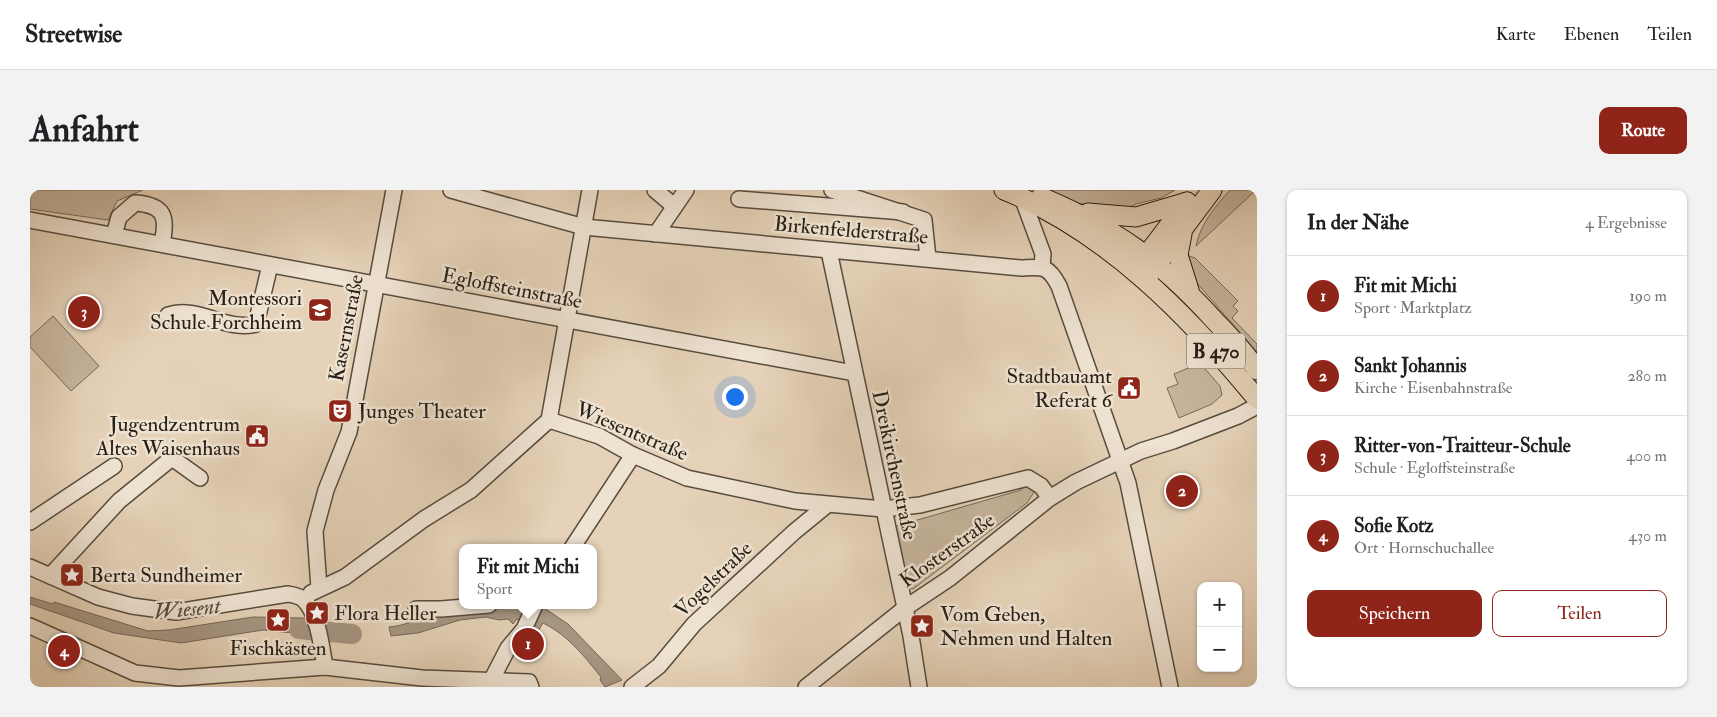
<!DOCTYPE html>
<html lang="de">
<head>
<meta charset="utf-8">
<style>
	:root { --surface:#fff; --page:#f2f2f2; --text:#202124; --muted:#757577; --line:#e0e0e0; --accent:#8f2418 }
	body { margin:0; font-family:"IM FELL Double Pica",serif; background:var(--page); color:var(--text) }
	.controls { position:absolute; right:15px; bottom:15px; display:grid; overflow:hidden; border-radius:10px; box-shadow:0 1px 4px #0004 }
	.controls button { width:45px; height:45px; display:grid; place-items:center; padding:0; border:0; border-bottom:1px solid var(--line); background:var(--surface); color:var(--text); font:25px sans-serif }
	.you { position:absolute; left:704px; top:206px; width:18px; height:18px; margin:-12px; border:4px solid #fff; border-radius:50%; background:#1a73e8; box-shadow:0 0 0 8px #1a73e833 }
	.badge { display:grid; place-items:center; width:32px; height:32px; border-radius:50%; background:var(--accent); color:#fff; font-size:16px; font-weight:700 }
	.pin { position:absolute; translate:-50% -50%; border:2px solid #fff; box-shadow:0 1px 5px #0006 }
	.popup { position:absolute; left:429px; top:354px; width:138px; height:65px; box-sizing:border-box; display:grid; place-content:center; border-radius:10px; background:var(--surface); filter:drop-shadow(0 1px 4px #0005); font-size:16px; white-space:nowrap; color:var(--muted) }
	.popup b { font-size:19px; color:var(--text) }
	.popup::after { content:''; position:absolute; left:50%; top:100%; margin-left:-10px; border:10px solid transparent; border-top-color:var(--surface) }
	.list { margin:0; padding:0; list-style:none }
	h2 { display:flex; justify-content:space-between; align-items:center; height:65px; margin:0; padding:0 20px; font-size:21px }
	h2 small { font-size:16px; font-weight:400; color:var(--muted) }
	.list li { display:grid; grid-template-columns:32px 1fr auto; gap:15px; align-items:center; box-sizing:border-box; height:80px; padding:0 20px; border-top:1px solid var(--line) }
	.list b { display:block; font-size:19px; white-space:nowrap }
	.list p { margin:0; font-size:16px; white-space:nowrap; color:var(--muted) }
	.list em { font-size:16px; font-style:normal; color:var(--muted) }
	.actions { display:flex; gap:10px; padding:15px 20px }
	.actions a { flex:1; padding:11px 0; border:1px solid var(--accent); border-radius:10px; text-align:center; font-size:18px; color:var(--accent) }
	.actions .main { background:var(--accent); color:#fff }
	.map { position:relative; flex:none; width:1227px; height:497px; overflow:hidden; border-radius:10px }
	header { display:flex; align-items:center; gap:30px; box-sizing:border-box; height:70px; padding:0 25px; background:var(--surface); border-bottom:1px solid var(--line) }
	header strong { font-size:24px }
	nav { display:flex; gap:28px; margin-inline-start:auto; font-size:18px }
	.intro { display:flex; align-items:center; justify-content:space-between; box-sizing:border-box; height:120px; padding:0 30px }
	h1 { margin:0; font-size:35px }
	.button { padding:12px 22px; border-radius:10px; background:var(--accent); color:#fff; font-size:18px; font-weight:700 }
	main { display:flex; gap:30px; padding:0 30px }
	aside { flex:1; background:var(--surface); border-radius:10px; box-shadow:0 1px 4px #0004 }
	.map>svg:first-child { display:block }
	.green { fill:#c5b49c; stroke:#766a59 }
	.water { fill:#a59581; stroke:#736656 }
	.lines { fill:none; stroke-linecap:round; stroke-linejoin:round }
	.river { stroke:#a59581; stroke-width:20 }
	.minor-casing { stroke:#574c3e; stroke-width:18 }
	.major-casing { stroke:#282016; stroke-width:21 }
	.minor { stroke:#eee2d1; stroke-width:15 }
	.major { stroke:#e5d2b8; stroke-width:19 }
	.labels { text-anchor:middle; stroke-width:5; stroke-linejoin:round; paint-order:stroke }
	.shield { fill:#eee2d1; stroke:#635a4e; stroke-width:1 }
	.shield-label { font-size:20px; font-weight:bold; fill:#282016 }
	.street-label { font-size:21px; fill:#282016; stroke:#eee2d1 }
	.poi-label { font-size:21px; fill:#282016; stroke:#eee2d1; text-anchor:start }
	.water-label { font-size:22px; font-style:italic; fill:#54493b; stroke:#eee2d1 }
</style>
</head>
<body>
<header>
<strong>Streetwise</strong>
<nav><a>Karte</a><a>Ebenen</a><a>Teilen</a></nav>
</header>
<div class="intro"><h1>Anfahrt</h1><a class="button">Route</a></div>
<main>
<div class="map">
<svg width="1227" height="497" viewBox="0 0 1227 497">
	<rect width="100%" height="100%" fill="#e5d2b8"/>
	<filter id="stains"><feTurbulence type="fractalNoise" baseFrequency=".004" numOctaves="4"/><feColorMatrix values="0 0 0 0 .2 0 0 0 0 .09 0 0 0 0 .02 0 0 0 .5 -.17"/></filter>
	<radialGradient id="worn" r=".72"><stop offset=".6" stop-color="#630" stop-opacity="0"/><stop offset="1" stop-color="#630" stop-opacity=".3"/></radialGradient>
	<!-- green -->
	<g class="green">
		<polygon points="0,0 113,0 87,11 78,30 0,19"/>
		<polygon points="1008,0 1145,0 1131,8 1106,14 1094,20 1046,13"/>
		<path d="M1200,0H1226L1166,56C1171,33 1184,18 1200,0Z"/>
		<polygon points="1154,64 1165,68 1208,111 1203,116 1208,121 1202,128 1227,154 1227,162 1160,85"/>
		<polygon points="23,126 69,176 41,201 0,157 0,147"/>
		<polygon points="1170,173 1190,196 1192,205 1182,214 1149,228 1137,198 1148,194 1144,184"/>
		<polygon points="996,293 1006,299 997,313 883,399 877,397 863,337 991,300"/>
	</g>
	<!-- water -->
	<g class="water">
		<polygon points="0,407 23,414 24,412 118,441 139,440 223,427 273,428 277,429 284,445 233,440 151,453 84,443 0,414"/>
		<path d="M495,416L514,418L538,434L592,490L575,497L570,490L571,487C554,466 538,445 513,433L508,441L487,429L483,434L478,429L469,430L456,427L430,430L388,443L361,446L359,437C376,436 384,429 399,426C430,418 464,417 495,416Z"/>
	</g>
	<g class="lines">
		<!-- river -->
		<polyline class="river" points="269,439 322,444"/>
		<defs>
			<g id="minor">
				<path d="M421,0L554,37L991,78C1013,77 1018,75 1029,96L1098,293L1140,497"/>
				<polyline points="625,0 644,16"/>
				<polyline points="802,0 894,30 898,68"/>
				<polyline points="992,7 1013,64 1012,77"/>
				<polyline points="709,9 873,22"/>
				<polyline points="0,30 824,183"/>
				<polyline points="626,44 656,0"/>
				<path d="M84,45L89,27L105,13C134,15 138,26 132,53"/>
				<polyline points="799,61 881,446 889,497"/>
				<path d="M138,125C168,115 196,142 226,134L240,75"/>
				<polyline points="519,230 569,246 603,265 657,288 765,311 853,319 890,315 998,288 1011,296 1020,308"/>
				<polyline points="519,230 560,0"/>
				<polyline points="0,332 84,276"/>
				<polyline points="542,358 603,265"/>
				<path d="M0,377L68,407L102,416L146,422L258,404C263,405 269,406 273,409C288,422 292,459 295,477"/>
				<polyline points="20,386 89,311 142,268 170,288"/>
				<polyline points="289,398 285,341 296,300 319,242 364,0"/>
				<polyline points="281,403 315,387 394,329 441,300 519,230"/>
				<polyline points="386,419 411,419 459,415"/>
				<polyline points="0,436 105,483 149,488 295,477 392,488 499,492 501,497"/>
				<polyline points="462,497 461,491 478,458 494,439 505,415"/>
				<polyline points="602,497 629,476 664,434 764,342 797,315"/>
				<polyline points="776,497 875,418 920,388 1020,308 1046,292 1111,261 1143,251 1208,226 1227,216"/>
			</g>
			<g id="major">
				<path d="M974,0C1077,42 1158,125 1227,209"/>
				<path d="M1011,7C1085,38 1131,71 1185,131C1200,147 1215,162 1227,180"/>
				<polyline points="1058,23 1106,27 1157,12"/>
				<polyline points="1152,44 1148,65 1159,100"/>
				<polyline points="1110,74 1157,12"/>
				<polyline points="1120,83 1182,0"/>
			</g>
		</defs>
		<!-- minor casing -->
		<use href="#minor" class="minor-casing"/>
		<!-- major casing -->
		<use href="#major" class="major-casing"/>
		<!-- minor -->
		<use href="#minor" class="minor"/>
		<!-- major -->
		<use href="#major" class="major"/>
	</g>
	<!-- icons -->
	<defs>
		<symbol id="school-square" viewBox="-11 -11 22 22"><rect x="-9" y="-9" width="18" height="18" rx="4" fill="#8f2418" stroke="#eee2d1"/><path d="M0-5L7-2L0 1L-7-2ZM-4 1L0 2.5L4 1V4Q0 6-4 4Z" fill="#fff"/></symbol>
		<symbol id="civic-square" viewBox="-11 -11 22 22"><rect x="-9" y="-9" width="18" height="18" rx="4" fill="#8f2418" stroke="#eee2d1"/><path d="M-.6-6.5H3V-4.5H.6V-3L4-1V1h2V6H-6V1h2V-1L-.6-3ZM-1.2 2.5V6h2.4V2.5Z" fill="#fff"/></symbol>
		<symbol id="theatre-square" viewBox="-11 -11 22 22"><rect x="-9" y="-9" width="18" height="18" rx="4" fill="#8f2418" stroke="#eee2d1"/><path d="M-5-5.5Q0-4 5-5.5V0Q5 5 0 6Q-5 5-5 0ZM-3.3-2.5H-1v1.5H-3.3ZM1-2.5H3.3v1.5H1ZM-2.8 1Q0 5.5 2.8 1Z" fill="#fff"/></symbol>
		<symbol id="sight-square" viewBox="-11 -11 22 22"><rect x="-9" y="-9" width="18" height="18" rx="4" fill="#8f2418" stroke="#eee2d1"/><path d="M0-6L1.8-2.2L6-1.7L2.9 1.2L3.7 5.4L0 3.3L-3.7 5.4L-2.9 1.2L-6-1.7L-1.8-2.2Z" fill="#fff"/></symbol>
	</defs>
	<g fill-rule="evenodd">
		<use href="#school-square" x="276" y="106" width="28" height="28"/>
		<use href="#civic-square" x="1085" y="184" width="28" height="28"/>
		<use href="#theatre-square" x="296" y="207" width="28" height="28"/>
		<use href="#civic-square" x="213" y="232" width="28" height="28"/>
		<use href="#sight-square" x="28" y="371" width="28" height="28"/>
		<use href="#sight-square" x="273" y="409" width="28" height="28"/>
		<use href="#sight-square" x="234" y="416" width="28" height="28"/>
		<use href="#sight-square" x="878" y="422" width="28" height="28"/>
	</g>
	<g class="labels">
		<!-- shield labels -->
		<rect class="shield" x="1157" y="143.5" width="58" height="35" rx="4"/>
		<g class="shield-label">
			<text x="1186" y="168">B 470</text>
		</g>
		<!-- street labels -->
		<g class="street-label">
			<text transform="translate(821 40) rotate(5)" y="7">Birkenfelderstraße</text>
			<text transform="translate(482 98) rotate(11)" y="7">Egloffsteinstraße</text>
			<text transform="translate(316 138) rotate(-79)" y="7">Kasernstraße</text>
			<text transform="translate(602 241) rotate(23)" y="7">Wiesentstraße</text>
			<text transform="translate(865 275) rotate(78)" y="7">Dreikirchenstraße</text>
			<text transform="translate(917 360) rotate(-36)" y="7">Klosterstraße</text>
			<text transform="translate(683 389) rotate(-44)" y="7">Vogelstraße</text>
		</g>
		<!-- poi labels -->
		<g class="poi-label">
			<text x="272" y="115" text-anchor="end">Montessori<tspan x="272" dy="24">Schule Forchheim</tspan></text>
			<text x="1082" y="193" text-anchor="end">Stadtbauamt<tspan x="1082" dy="24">Referat 6</tspan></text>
			<text x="328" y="228">Junges Theater</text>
			<text x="210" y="241" text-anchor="end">Jugendzentrum<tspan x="210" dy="24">Altes Waisenhaus</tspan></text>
			<text x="60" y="392">Berta Sundheimer</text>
			<text x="304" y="430">Flora Heller</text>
			<text x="910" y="431">Vom Geben,<tspan x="910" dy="24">Nehmen und Halten</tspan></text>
			<text x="248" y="465" text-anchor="middle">Fischkästen</text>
		</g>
		<!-- water labels -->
		<g class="water-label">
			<text transform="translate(157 418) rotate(-5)" y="8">Wiesent</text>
		</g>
	</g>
	<rect width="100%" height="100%" filter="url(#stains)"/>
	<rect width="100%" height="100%" fill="url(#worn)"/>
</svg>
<div class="controls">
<button>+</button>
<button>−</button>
</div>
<div class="you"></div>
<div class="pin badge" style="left:498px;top:454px">1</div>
<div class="popup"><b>Fit mit Michi</b>Sport</div>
<div class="pin badge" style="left:1152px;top:301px">2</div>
<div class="pin badge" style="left:54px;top:122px">3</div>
<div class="pin badge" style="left:34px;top:461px">4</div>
</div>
<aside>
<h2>In der Nähe<small>4 Ergebnisse</small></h2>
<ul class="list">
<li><span class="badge">1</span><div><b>Fit mit Michi</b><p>Sport · Marktplatz</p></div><em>190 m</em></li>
<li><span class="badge">2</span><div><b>Sankt Johannis</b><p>Kirche · Eisenbahnstraße</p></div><em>280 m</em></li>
<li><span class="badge">3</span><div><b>Ritter-von-Traitteur-Schule</b><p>Schule · Egloffsteinstraße</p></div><em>400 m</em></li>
<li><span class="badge">4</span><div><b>Sofie Kotz</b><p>Ort · Hornschuchallee</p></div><em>430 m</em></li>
</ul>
<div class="actions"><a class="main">Speichern</a><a>Teilen</a></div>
</aside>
</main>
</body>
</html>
